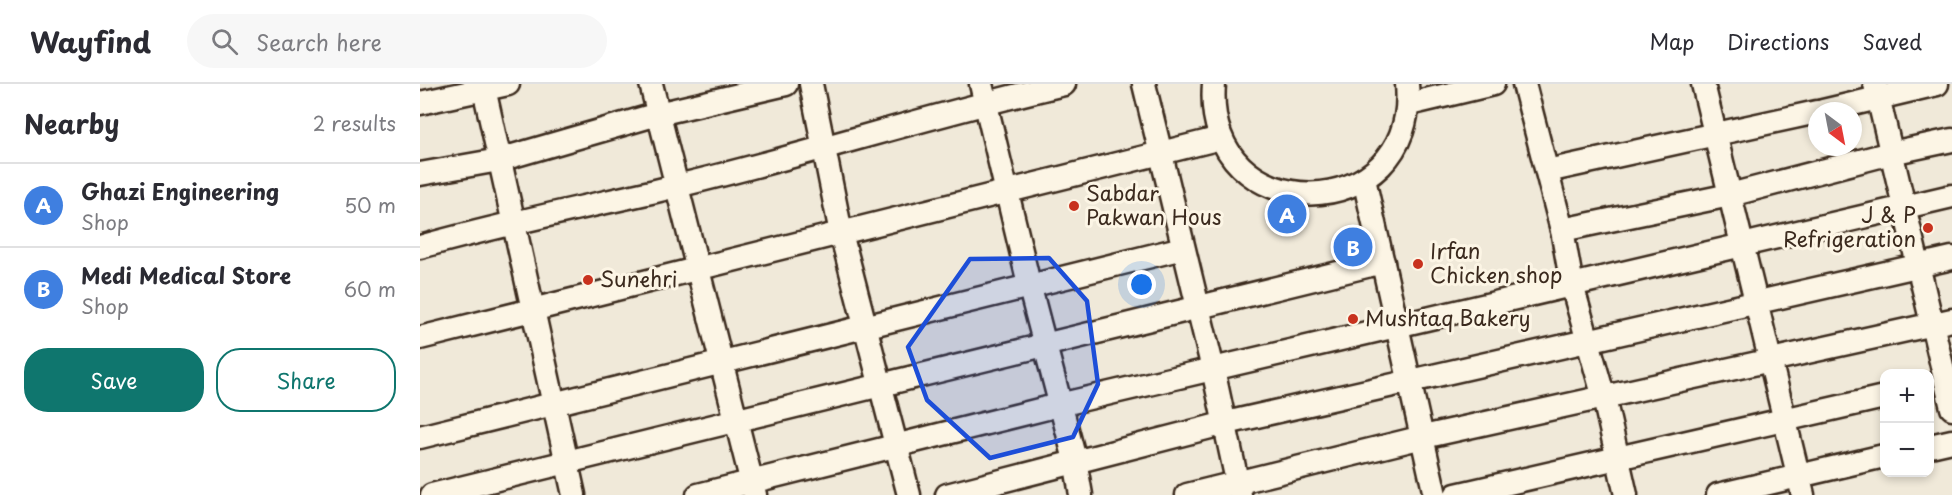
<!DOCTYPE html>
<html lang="en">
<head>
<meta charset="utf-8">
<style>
	:root { --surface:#fff; --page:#f7f7f7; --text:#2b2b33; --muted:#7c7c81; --line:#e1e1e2; --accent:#0f766e }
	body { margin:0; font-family:"Playpen Sans",sans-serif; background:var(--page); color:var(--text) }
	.controls { position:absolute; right:18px; bottom:18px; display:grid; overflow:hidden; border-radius:12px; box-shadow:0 3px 9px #0003 }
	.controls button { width:54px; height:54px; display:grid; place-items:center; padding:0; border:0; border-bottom:2px solid var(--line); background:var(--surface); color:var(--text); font:30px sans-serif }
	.compass { position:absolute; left:1388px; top:18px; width:54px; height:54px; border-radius:50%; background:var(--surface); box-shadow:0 3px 9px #0003; rotate:148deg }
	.you { position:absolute; left:722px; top:201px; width:21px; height:21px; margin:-15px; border:4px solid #fff; border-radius:50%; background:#1a73e8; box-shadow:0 0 0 9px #1a73e833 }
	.badge { display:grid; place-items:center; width:39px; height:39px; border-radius:50%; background:var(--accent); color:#fff; font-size:20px; font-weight:700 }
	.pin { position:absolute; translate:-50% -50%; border:3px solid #fff; box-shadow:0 2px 6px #0006 }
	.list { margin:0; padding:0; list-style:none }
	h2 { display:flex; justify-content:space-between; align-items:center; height:78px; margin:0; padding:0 24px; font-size:26px }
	h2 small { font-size:20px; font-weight:400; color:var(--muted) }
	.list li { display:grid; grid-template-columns:39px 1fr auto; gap:18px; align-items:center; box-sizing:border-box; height:84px; padding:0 24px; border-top:2px solid var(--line) }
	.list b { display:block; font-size:22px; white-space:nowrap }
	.list p { margin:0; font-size:20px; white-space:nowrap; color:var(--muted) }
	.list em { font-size:20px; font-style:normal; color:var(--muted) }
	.actions { display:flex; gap:12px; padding:18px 24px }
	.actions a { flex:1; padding:14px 0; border:2px solid var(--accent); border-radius:24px; text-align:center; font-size:21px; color:var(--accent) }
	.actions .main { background:var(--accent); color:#fff }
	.icon { flex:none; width:33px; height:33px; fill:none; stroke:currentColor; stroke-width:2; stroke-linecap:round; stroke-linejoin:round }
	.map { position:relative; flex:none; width:1532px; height:411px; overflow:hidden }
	header { display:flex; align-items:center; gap:36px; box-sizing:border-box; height:84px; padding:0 30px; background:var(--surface); border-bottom:2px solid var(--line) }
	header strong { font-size:28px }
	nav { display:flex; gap:33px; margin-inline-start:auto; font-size:21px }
	.search { width:420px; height:54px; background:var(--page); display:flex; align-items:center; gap:15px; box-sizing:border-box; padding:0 21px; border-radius:33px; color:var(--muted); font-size:22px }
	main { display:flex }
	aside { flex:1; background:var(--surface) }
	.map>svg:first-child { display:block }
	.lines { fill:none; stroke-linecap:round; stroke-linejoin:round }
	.minor-casing { stroke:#3b2a1e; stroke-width:27 }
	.minor { stroke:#fcf5e5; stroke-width:22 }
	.marked { fill:#1d4ed8; fill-opacity:0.2; stroke:#1d4ed8; stroke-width:4.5; stroke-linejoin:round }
	.poi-dot { fill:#c8321e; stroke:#fcf5e5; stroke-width:2 }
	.labels { text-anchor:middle; stroke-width:6; stroke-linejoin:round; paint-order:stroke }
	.poi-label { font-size:21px; fill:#3b2a1e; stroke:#fcf5e5; text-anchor:start }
</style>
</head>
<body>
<header>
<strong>Wayfind</strong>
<div class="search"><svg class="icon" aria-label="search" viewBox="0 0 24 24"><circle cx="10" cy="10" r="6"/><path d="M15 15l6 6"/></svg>Search here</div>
<nav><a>Map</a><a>Directions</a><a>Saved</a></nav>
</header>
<main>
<aside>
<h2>Nearby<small>2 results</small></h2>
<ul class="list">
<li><span class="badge" style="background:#3f7fe0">A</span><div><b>Ghazi Engineering</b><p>Shop</p></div><em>50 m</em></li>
<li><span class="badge" style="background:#3f7fe0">B</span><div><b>Medi Medical Store</b><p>Shop</p></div><em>60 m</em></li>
</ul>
<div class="actions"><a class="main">Save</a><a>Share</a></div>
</aside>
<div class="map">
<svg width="1532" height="411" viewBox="0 0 1532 411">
	<rect width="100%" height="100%" fill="#f0e9d9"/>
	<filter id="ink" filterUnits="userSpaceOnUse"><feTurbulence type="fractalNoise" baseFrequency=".0167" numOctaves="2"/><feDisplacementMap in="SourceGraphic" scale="12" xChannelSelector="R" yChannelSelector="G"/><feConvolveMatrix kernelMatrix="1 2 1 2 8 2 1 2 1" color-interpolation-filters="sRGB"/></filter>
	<g filter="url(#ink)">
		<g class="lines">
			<defs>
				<g id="minor">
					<polyline points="63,0 154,411"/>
					<polyline points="231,0 335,411"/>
					<polyline points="391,0 421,149 489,411"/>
					<polyline points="561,0 610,204 655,376 661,411"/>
					<polyline points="724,0 793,285 820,411"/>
					<path d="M794,0C782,148 1000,144 987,0"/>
					<polyline points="1104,0 1142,146 1152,201 1184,314 1206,411"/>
					<polyline points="1283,0 1383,411"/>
					<polyline points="1455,0 1532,324"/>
					<polyline points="0,19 88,0"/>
					<polyline points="989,20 1073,0"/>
					<polyline points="1403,27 1517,0"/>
					<polyline points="1127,87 1397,28"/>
					<polyline points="0,90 79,76 238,30 366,0"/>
					<polyline points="944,95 1015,411"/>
					<polyline points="1142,146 1310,111 1471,69 1532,56"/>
					<path d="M0,163C85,139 171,122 257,102C387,71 514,30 644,0"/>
					<polyline points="0,254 801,54"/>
					<polyline points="0,353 763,164"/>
					<polyline points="1510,362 1532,357"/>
					<polyline points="12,411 963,178"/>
					<polyline points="278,411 639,321 1532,112"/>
					<polyline points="527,411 806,339 1532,174"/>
					<polyline points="767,411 1003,353 1532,236"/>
					<polyline points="1036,411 1464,313"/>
					<polyline points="1298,411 1464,372"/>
				</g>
			</defs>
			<!-- minor casing -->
			<use href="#minor" class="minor-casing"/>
			<!-- minor -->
			<use href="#minor" class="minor"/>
		</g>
	</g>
	<!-- marked area -->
	<path class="marked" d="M629,174L667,217L678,300L653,353L570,374L507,316L488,263L550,175Z"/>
	<!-- markers -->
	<g class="poi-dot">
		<circle cx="654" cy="122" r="6"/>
		<circle cx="1508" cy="144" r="6"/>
		<circle cx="998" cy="180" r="6"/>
		<circle cx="168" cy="196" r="6"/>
		<circle cx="933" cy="235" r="6"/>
	</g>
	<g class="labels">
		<!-- poi labels -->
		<g class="poi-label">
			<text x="666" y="117">Sabdar<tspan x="666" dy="24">Pakwan Hous</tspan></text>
			<text x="1496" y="139" text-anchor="end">J &amp; P<tspan x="1496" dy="24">Refrigeration</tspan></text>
			<text x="1010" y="175">Irfan<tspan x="1010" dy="24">Chicken shop</tspan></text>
			<text x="180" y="203">Sunehri</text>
			<text x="945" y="242">Mushtaq Bakery</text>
		</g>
	</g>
</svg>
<div class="controls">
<button>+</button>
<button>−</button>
</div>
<svg class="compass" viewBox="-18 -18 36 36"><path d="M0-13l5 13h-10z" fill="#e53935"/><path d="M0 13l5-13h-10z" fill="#7c7c81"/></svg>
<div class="you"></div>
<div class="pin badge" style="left:867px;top:130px;background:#3f7fe0">A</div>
<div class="pin badge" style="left:933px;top:163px;background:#3f7fe0">B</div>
</div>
</main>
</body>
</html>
